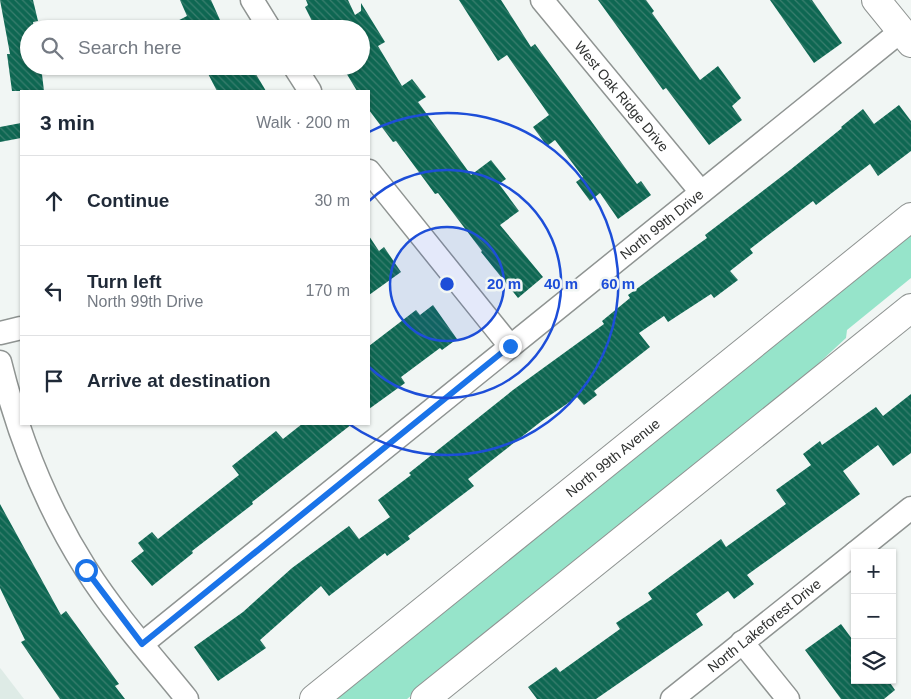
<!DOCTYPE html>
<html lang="en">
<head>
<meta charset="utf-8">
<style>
	:root { --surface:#fff; --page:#f6f6f7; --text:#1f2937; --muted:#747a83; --line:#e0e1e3 }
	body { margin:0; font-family:Arial,sans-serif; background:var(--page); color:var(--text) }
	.controls { position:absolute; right:15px; bottom:15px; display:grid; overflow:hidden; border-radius:0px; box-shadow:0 1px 4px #0004 }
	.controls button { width:45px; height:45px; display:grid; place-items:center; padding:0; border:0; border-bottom:1px solid var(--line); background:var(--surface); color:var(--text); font:25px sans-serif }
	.stop { position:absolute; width:15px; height:15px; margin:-11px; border:4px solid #1a73e8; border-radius:50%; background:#fff }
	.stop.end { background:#1a73e8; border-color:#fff; box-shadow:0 1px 5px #0008 }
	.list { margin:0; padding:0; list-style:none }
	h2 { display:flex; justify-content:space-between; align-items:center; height:65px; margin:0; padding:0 20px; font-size:21px }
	h2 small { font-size:16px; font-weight:400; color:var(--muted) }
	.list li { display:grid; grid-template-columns:32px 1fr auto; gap:15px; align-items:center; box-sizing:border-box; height:90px; padding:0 20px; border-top:1px solid var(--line) }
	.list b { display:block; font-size:19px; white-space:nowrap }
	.list p { margin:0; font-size:16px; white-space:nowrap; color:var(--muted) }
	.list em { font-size:16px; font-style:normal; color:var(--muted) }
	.icon { flex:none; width:28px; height:28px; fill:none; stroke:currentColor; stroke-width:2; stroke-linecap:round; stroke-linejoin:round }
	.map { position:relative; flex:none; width:911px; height:699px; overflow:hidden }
	.search { position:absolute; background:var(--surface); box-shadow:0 1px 4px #0004; left:20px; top:20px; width:350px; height:55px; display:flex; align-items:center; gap:12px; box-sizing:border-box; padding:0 18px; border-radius:28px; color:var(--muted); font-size:19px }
	.panel { position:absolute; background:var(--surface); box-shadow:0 1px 4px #0004; left:20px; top:90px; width:350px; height:335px; border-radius:0px }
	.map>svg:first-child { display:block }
	.built { fill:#deebe6 }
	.water { fill:#96e4ca }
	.building { fill:url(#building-back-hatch) }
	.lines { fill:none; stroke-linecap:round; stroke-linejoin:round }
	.street-casing { stroke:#8f9492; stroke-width:25 }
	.secondary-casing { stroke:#8f9492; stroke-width:30 }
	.street { stroke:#fff; stroke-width:22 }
	.secondary { stroke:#fff; stroke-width:28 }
	.route { stroke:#1a73e8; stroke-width:6 }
	.ring { fill:none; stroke:#1d4ed8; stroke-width:2.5 }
	.labels { text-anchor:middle; stroke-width:5; stroke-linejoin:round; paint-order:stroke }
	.street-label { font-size:14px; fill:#2e302f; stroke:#f1f6f4 }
	.centre { fill:#1d4ed8; stroke:#f1f6f4; stroke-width:2.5 }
	.ring-label { font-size:15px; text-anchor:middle; font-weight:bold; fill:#1d4ed8; stroke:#f1f6f4; stroke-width:5; stroke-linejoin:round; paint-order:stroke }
</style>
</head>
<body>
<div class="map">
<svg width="911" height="699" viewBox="0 0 911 699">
	<defs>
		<pattern id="building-back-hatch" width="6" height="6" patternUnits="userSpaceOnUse" patternTransform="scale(1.25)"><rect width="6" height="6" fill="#0e6752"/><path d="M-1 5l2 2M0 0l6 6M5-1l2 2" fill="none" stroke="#3a7e6e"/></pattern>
	</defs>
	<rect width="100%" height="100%" fill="#f1f6f4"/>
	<!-- built -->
	<polygon class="built" points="0,668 1,669 24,699 0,699"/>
	<!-- water -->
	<polygon class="water" points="911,231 911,278 847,330 846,338 780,399 407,699 331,699"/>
	<!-- building -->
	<g class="building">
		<polygon points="0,0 33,0 38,21 33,22 34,29 29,29 29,66 41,66 44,91 12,91 7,54 10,54"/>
		<polygon points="180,0 211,0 220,20 213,23 215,29 162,29 187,16"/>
		<polygon points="306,0 348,0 355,15 361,11 361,3 385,42 378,46 402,86 412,79 426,97 418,102 471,175 491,160 506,179 499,184 519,211 500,225 543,277 518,298 481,252 482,251 438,193 435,194 396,141 393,142 369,110 369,91 357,91 342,66 361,66 361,29 316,29 305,7 308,5"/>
		<polygon points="459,0 501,0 531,47 535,44 637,184 641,181 651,195 618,219 600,193 590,201 576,182 583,177 555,140 547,146 533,127 549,115 507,55 498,61"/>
		<polygon points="598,0 646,0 654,11 652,13 700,80 718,66 741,98 732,106 742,120 709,145 666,88 663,90"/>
		<polygon points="770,0 812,0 842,43 814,63"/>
		<polygon points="204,66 251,66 266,91 217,91"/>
		<polygon points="899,105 911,121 911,151 878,176 870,164 816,205 813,201 750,249 753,253 730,271 738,280 714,298 711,294 668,322 664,316 639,333 650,347 594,391 597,395 584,405 577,397 543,420 468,479 474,486 408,536 410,539 387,556 385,553 329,596 321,586 260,640 266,648 218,681 194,647 243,612 292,568 349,526 359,539 390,517 378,500 411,475 409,473 513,390 604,324 602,321 630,298 628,295 707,238 705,235 790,170 842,128 841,127 863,109 874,124"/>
		<polygon points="21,123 21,138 0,142 0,127"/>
		<polygon points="369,236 379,251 384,247 401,272 369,295"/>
		<polygon points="433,305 457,339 442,350 440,348 401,377 405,383 369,409 369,346 416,310 420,315"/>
		<polygon points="911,394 911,453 893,466 878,445 843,471 860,494 747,575 754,584 734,599 728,591 696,614 703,625 596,699 537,699 528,687 556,667 560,672 620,629 616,623 652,599 648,593 721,539 726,547 786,504 776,490 811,465 803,454 820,441 822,445 876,407 883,416"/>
		<polygon points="302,424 352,424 252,502 253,504 192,551 193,553 152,586 131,561 144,551 138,543 152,532 158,539 239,475 232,466 276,431 283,439"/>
		<polygon points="0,504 61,615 66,611 119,684 115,686 125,699 60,699 21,642 25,640 0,588"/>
		<polygon points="841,624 855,643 855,680 888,680 895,690 884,699 841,699 805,650"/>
	</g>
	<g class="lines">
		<defs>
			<g id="street">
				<polyline points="252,0 270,29"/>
				<path id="s1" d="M542,0L701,192"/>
				<polyline points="294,66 310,91"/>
				<polyline points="369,171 510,346"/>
				<polyline points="0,333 21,328"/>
				<path d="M0,362C18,435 46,506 86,569C115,615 153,657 187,699"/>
				<polyline points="855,553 911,508"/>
				<polyline points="742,642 788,699"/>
				<path id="s2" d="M142,644L901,31"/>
				<path id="s3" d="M672,699L855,553"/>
			</g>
			<g id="secondary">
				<polyline points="876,0 911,43"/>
				<path id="s4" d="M314,699L911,217"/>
				<polyline points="425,699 911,308"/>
			</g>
		</defs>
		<!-- street casing -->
		<use href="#street" class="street-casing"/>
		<!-- secondary casing -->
		<use href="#secondary" class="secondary-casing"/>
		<!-- street -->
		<use href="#street" class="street"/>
		<!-- secondary -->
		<use href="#secondary" class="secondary"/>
	</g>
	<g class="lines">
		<!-- route -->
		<polyline class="route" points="86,570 142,644 510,346"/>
	</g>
	<!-- distance rings -->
	<circle cx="447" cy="284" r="57" fill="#1d4ed8" fill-opacity=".12"/>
	<g class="ring">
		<circle cx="447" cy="284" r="57"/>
		<path d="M369 201A114 114 0 1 1 369 367"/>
		<path d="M369 132A171 171 0 1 1 349 424"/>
	</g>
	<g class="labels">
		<!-- street labels -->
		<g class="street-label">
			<text dy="5" stroke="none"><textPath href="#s1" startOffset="125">West Oak Ridge Drive</textPath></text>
			<text dy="5" stroke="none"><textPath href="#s2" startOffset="668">North 99th Drive</textPath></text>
			<text dy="5" stroke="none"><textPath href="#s4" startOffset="384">North 99th Avenue</textPath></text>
			<text dy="5" stroke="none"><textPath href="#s3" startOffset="118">North Lakeforest Drive</textPath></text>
		</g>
	</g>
	<circle cx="447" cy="284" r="8" class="centre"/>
	<g class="ring-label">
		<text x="504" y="289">20 m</text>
		<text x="561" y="289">40 m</text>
		<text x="618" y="289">60 m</text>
	</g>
</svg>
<div class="controls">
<button>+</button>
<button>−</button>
<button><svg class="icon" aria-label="layers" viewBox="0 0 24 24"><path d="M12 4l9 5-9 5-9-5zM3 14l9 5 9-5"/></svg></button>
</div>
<div class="stop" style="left:86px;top:570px"></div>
<div class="stop end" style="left:510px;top:346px"></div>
<div class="search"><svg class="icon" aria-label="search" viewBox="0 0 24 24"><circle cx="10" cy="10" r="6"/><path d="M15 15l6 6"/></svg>Search here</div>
<section class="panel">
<h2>3 min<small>Walk · 200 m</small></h2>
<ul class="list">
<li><svg class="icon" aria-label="ahead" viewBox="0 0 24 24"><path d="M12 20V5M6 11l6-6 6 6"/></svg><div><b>Continue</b></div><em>30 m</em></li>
<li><svg class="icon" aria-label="left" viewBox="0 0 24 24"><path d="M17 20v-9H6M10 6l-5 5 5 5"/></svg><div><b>Turn left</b><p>North 99th Drive</p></div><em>170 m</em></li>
<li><svg class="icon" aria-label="arrive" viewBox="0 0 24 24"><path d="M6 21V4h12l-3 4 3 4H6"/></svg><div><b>Arrive at destination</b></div></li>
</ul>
</section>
</div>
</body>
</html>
